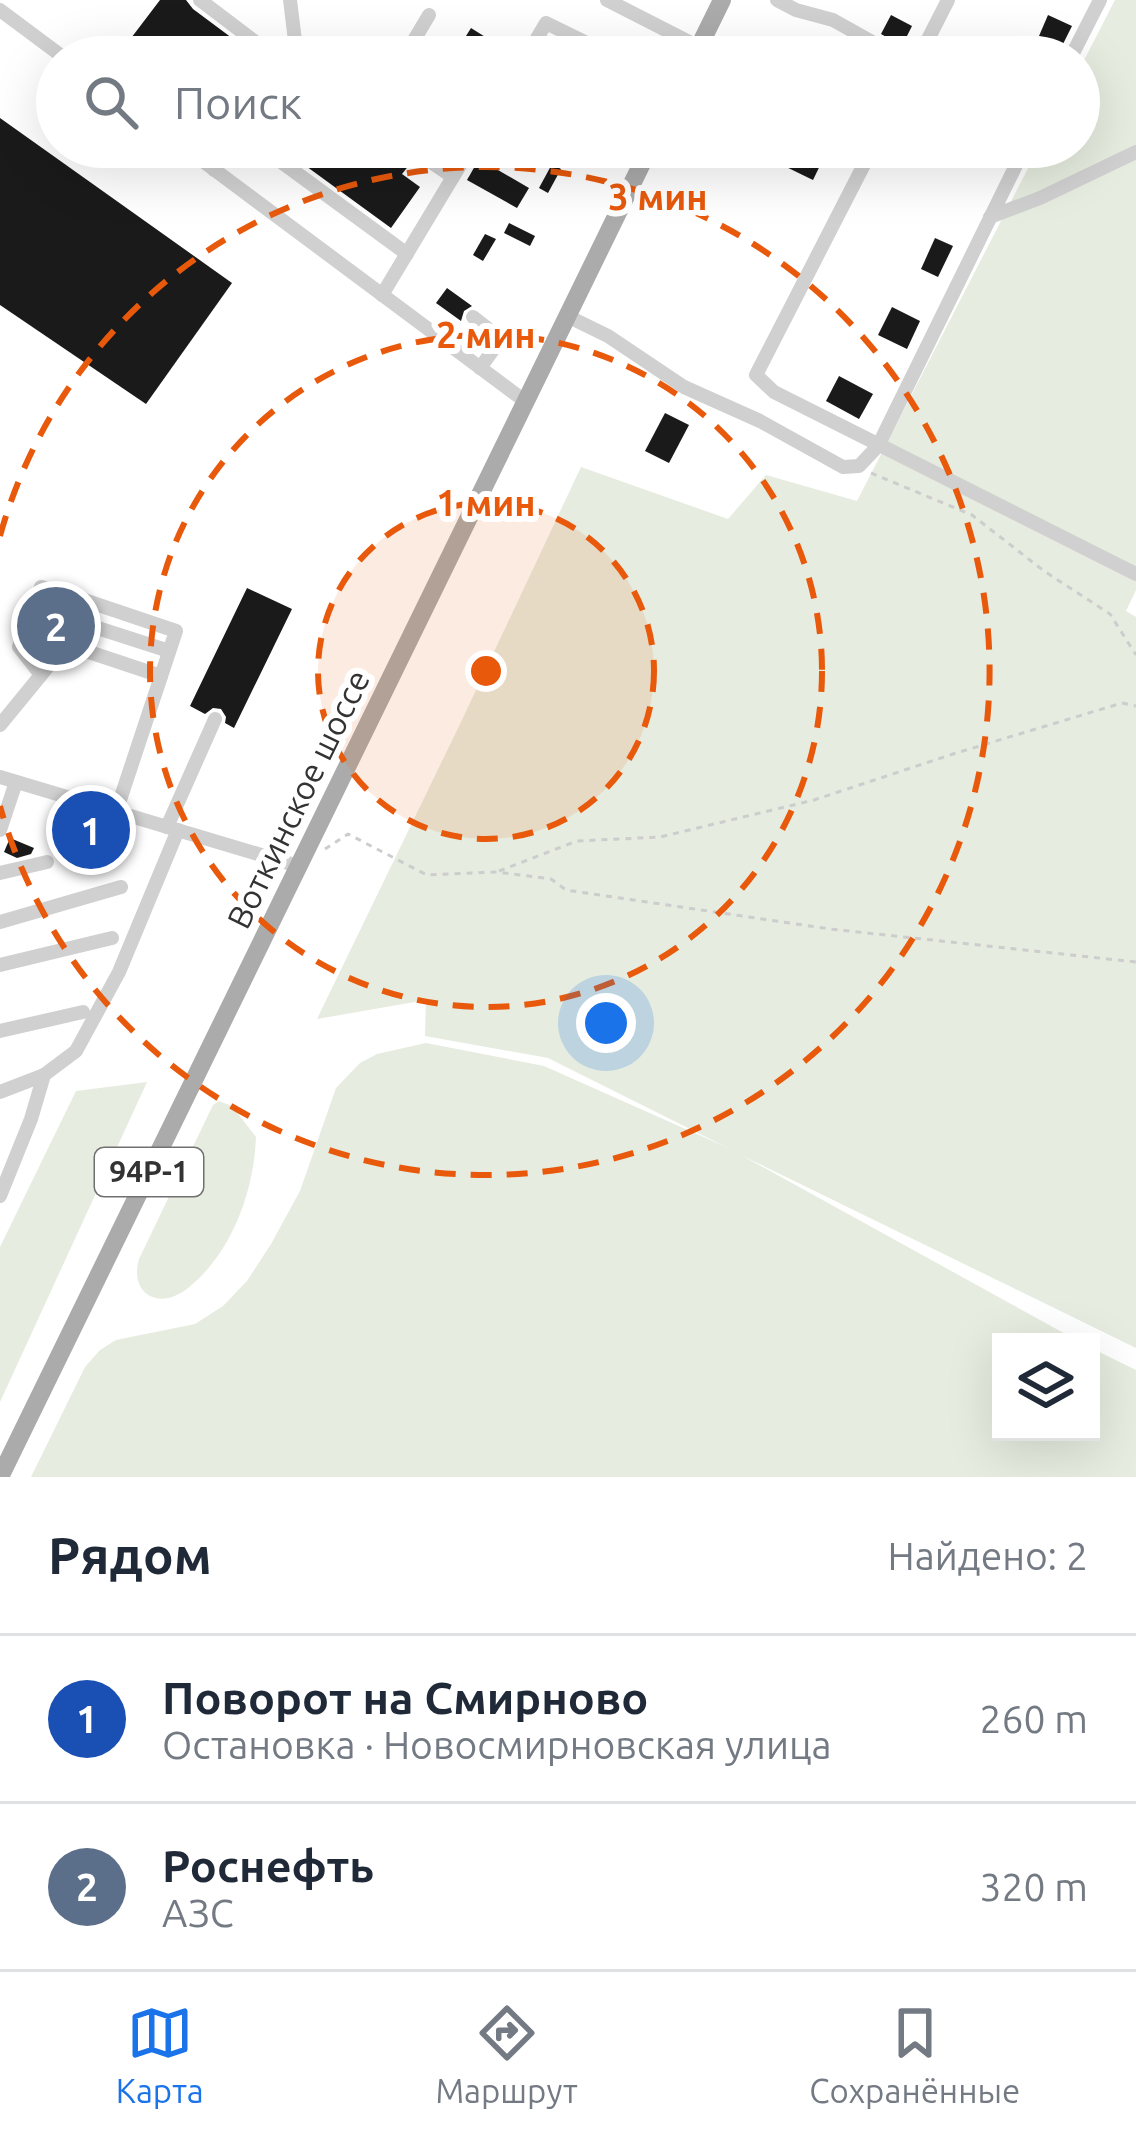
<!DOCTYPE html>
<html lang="ru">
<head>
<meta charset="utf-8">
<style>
	:root { --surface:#fff; --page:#f2f2f3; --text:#1f2937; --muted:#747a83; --line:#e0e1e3; --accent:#1a73e8 }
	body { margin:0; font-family:Ubuntu,sans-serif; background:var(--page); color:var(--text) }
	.controls { position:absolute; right:36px; bottom:36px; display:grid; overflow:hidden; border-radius:0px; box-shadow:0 12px 48px #0002 }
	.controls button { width:108px; height:108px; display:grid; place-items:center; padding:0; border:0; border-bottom:3px solid var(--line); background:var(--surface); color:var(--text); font:60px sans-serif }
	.you { position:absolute; left:606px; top:1023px; width:42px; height:42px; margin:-30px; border:9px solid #fff; border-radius:50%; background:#1a73e8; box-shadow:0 0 0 18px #1a73e833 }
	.badge { display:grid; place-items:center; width:78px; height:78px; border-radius:50%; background:var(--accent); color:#fff; font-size:39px; font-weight:700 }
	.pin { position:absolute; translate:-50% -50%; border:6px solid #fff; box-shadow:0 3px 12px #0006 }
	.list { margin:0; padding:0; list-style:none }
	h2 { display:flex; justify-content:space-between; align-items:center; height:156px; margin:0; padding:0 48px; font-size:51px }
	h2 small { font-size:39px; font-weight:400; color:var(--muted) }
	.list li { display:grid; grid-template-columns:78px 1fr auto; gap:36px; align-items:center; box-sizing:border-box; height:168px; padding:0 48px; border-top:3px solid var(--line) }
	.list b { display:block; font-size:45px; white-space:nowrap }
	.list p { margin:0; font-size:39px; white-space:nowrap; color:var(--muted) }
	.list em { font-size:39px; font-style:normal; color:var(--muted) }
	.icon { flex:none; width:66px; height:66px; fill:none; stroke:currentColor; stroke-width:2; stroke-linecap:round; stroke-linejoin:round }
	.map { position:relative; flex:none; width:1136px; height:1477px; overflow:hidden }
	.search { position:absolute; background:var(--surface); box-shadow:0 12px 48px #0002; left:36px; right:36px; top:36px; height:132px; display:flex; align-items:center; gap:30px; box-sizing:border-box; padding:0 42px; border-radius:66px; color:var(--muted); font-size:45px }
	.sheet { height:492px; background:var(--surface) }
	nav { display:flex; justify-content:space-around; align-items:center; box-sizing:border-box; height:168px; border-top:3px solid var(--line); background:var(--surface); font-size:33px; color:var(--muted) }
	nav a { display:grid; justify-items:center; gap:6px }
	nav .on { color:var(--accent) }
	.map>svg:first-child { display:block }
	.green { fill:#e6ecdf }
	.building { fill:#1a1a1a }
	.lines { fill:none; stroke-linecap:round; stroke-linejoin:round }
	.path { stroke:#cdcdcd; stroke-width:3; stroke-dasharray:6 6; stroke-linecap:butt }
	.minor { stroke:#d0d0d0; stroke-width:14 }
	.major { stroke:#ababab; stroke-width:18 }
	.ring { fill:none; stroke:#e8590c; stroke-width:6; stroke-dasharray:21 15 }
	.labels { text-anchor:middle; stroke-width:12; stroke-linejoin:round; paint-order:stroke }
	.shield { fill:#fff; stroke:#707070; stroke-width:3 }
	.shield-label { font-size:30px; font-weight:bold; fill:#333 }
	.street-label { font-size:33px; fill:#333; stroke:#fff }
	.centre { fill:#e8590c; stroke:#fff; stroke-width:6 }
	.ring-label { font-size:36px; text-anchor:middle; font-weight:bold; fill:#e8590c; stroke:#fff; stroke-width:12; stroke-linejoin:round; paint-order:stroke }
</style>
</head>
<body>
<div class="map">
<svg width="1136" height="1477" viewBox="0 0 1136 1477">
	<rect width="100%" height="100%" fill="#fff"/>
	<!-- green -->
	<g class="green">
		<polygon points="1115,0 1136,0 1136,590 1126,611 1136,617 1136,1348 741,1155 1080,1342 1001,1342 1001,1432 1091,1432 1091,1348 1136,1370 1136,1477 31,1477 85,1367 100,1350 116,1340 195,1324 223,1306 247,1281 271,1244 300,1191 336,1088 360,1063 377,1054 426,1043 544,1066 726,1147 548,1058 425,1036 426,1000 317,1019 461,722 581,467 728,519 766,475 857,501 1039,147 1079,147 1079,70"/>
		<polygon points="147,1082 0,1402 0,1247 76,1091"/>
		<path d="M219,1101L232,1106L256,1137C254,1191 232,1253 188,1288C160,1311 129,1295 139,1259L213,1105Z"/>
	</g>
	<!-- building -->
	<g class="building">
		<polygon points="160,0 186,0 193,9 240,44 230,57 131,57 122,50"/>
		<polygon points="891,15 912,26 902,46 881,34"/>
		<polygon points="1048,15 1072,26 1062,46 1039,36"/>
		<polygon points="471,28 506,50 502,57 453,57"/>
		<polygon points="0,118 232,283 146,404 0,305"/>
		<polygon points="309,147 386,147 410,164 402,174 420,187 391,228 299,161"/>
		<polygon points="786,147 829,147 813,180 778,163"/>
		<polygon points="479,159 529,188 517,208 467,180"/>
		<polygon points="552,164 561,169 548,193 539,188"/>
		<polygon points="509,223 535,236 530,246 504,233"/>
		<polygon points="485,234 496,239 483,261 473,255"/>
		<polygon points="935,238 953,246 938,277 921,269"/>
		<polygon points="447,288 472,306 464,311 461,321 436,303"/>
		<polygon points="892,307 920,321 907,349 878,335"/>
		<polygon points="839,376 873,394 859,419 826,401"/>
		<polygon points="665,413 689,425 669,463 645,451"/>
		<polygon points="247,588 292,609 234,728 225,723 226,717 221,709 213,708 205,714 190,706"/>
		<polygon points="10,838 34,848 31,854 17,858 4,852"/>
	</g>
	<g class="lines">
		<!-- path -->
		<g class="path">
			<polyline points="871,473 972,515 1044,571 1110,614 1136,655"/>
			<polyline points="325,849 348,834 427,875 497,872 551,879 566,890 830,929 1136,962"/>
			<polyline points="499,871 577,841 660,837 814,800 953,754 1122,703 1136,706"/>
		</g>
		<!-- minor -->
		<g class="minor">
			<polyline points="200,0 275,57"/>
			<polyline points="290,0 297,57"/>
			<polyline points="607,0 699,47"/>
			<polyline points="777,0 796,10 833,20 899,57"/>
			<polyline points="0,10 63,57"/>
			<polyline points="404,57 429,15"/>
			<polyline points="526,57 546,23 593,46"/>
			<polyline points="919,57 948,0"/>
			<polyline points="1071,57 1100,0"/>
			<polyline points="184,147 526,402"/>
			<polyline points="290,147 280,161 407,254"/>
			<polyline points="409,147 453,177"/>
			<polyline points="873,147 756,375 774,392 1136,574"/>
			<polyline points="214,170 232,147"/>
			<polyline points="990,217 1040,198 1136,152"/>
			<polyline points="382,295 471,147"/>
			<polyline points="567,316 608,336 684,387 760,421 843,467 859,466 878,446 1025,147"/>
			<polyline points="473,317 501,339 480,368"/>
			<polyline points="73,620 169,651"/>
			<polyline points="65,644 161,676"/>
			<polyline points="41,675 19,647 41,587 81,599"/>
			<polyline points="0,725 59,653 81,599 176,631 116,812"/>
			<polyline points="0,777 298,866"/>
			<polyline points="167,827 215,719"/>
			<polyline points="0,830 16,782"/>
			<polyline points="0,873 47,862"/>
			<polyline points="0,922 121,887"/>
			<polyline points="0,965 112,938"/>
			<polyline points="0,1031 83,1012"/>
			<polyline points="0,1092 44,1075 76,1051 119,972 178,830"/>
			<polyline points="0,1196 31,1119 44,1075"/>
		</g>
		<!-- major -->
		<g class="major">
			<polyline points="694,57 722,0"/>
			<polyline points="0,1477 650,147"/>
		</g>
	</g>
	<!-- distance rings -->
	<circle cx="486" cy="671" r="168" fill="#e8590c" fill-opacity=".12"/>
	<g class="ring">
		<circle cx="486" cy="671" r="168"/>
		<circle cx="486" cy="671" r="336"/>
		<path d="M0 536A504 504 0 1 1 0 806"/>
	</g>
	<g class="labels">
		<!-- shield labels -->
		<rect class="shield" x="95" y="1148" width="108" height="48" rx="9"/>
		<g class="shield-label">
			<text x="149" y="1182">94Р-1</text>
		</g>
		<!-- street labels -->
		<g class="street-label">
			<text transform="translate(298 799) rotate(-64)" y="12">Воткинское шоссе</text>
		</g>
	</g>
	<circle cx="486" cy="671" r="18" class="centre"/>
	<g class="ring-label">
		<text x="658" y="210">3 мин</text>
		<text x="486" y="348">2 мин</text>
		<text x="486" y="516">1 мин</text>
	</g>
</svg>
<div class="controls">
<button><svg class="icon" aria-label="layers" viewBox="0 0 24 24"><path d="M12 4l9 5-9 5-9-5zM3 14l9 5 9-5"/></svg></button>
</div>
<div class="you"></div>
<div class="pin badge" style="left:91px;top:830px;background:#1a4fb4">1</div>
<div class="pin badge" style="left:56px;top:626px;background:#5c6f8a">2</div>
<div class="search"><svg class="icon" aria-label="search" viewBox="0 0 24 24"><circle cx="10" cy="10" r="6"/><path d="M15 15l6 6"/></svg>Поиск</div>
</div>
<section class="sheet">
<h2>Рядом<small>Найдено: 2</small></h2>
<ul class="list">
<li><span class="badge" style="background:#1a4fb4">1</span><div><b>Поворот на Смирново</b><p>Остановка · Новосмирновская улица</p></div><em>260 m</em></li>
<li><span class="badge" style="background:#5c6f8a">2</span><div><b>Роснефть</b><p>АЗС</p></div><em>320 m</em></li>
</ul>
</section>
<nav>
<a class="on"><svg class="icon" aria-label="map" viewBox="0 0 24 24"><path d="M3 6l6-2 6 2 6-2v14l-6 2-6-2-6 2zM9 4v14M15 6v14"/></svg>Карта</a>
<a><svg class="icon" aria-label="directions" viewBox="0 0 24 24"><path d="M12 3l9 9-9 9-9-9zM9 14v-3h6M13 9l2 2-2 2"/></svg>Маршрут</a>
<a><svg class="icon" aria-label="saved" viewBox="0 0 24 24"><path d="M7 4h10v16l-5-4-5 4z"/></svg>Сохранённые</a>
</nav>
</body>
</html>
